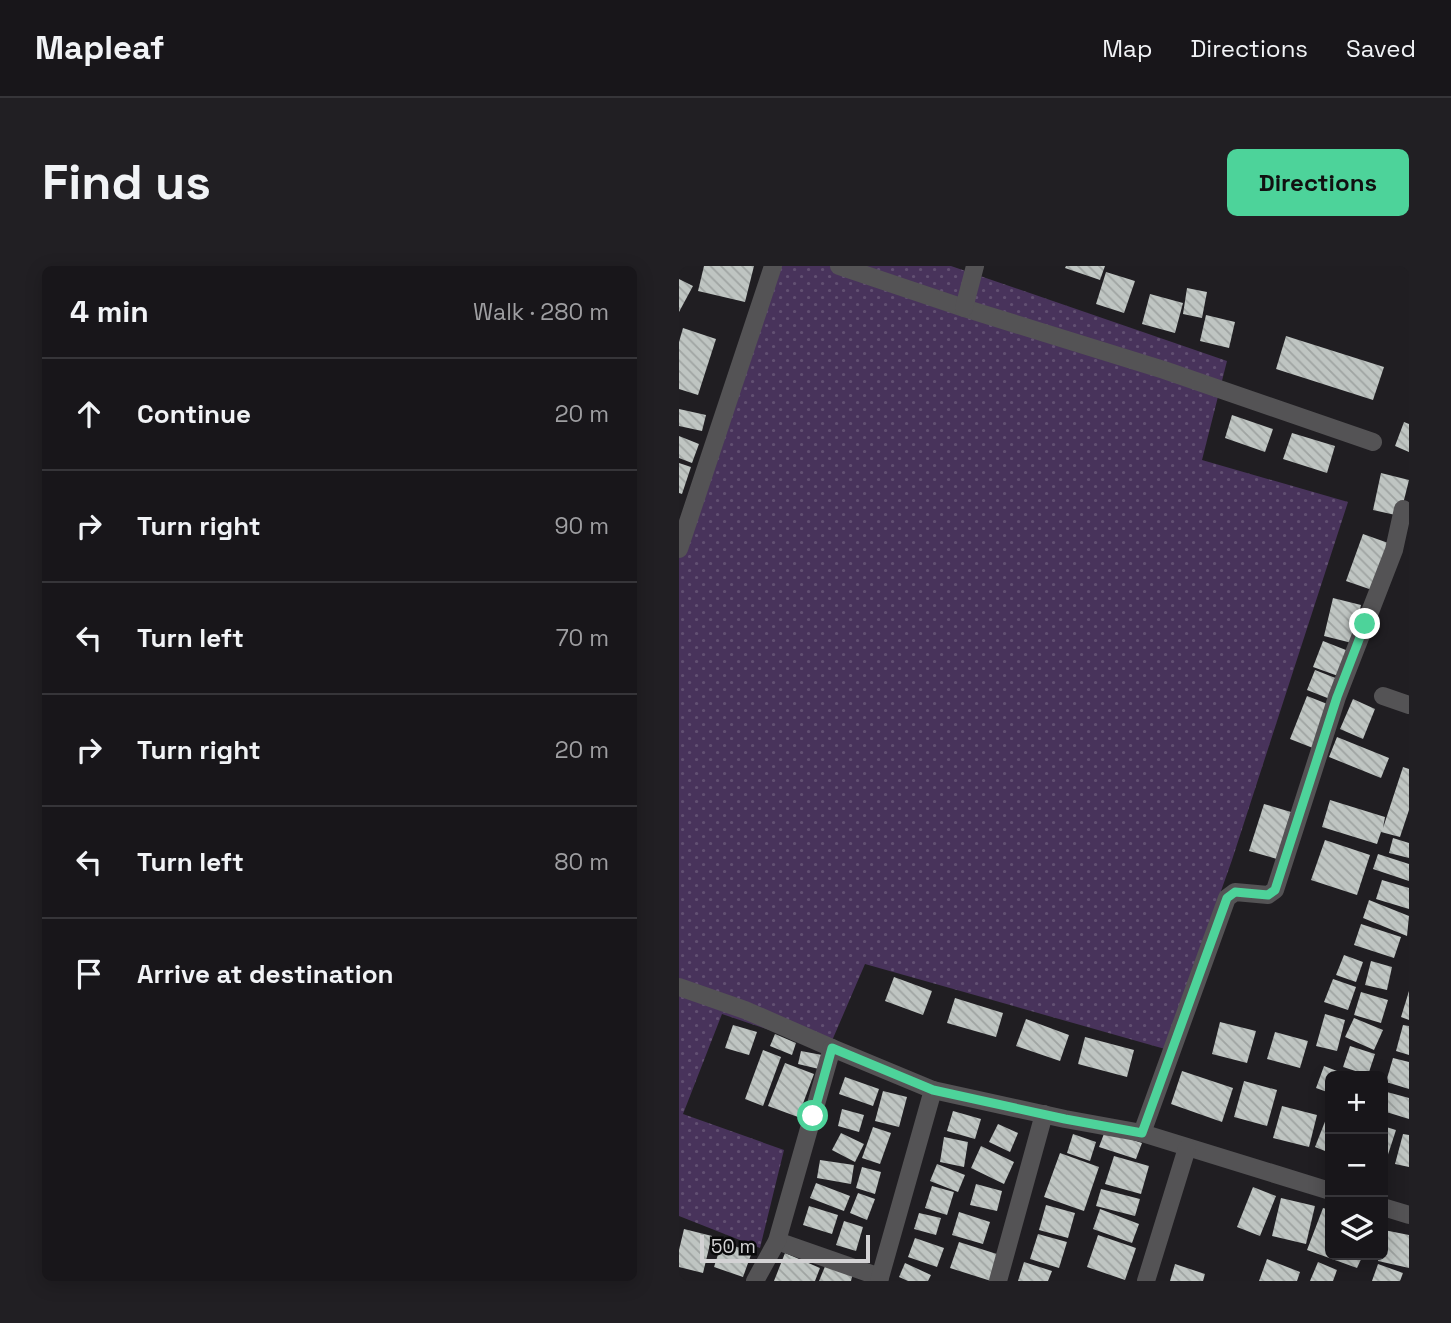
<!DOCTYPE html>
<html lang="en">
<head>
<meta charset="utf-8">
<style>
	:root { --surface:#18161a; --page:#211f23; --text:#f1f3f6; --muted:#9f9fa2; --line:#363539; --accent:#4dd39a }
	body { margin:0; font-family:"Space Grotesk",sans-serif; background:var(--page); color:var(--text) }
	.controls { position:absolute; right:21px; bottom:21px; display:grid; overflow:hidden; border-radius:10px; box-shadow:0 4px 18px #0003 }
	.controls button { width:63px; height:63px; display:grid; place-items:center; padding:0; border:0; border-bottom:2px solid var(--line); background:var(--surface); color:var(--text); font:35px sans-serif }
	.scale { position:absolute; left:21px; bottom:18px; width:170px; box-sizing:border-box; padding-left:7px; border:4px solid #d3d2d4; border-top:0; font-size:19px; line-height:24px; white-space:nowrap; color:#d3d2d4; -webkit-text-stroke:5px #09090a; paint-order:stroke }
	.stop { position:absolute; width:21px; height:21px; margin:-16px; border:5px solid #4dd39a; border-radius:50%; background:#fff }
	.stop.end { background:#4dd39a; border-color:#fff; box-shadow:0 2px 7px #0008 }
	.list { margin:0; padding:0; list-style:none }
	h2 { display:flex; justify-content:space-between; align-items:center; height:91px; margin:0; padding:0 28px; font-size:30px }
	h2 small { font-size:23px; font-weight:400; color:var(--muted) }
	.list li { display:grid; grid-template-columns:46px 1fr auto; gap:21px; align-items:center; box-sizing:border-box; height:112px; padding:0 28px; border-top:2px solid var(--line) }
	.list b { display:block; font-size:26px; white-space:nowrap }
	.list em { font-size:23px; font-style:normal; color:var(--muted) }
	.icon { flex:none; width:38px; height:38px; fill:none; stroke:currentColor; stroke-width:2; stroke-linecap:round; stroke-linejoin:round }
	.map { position:relative; flex:none; width:730px; height:1015px; overflow:hidden; border-radius:10px }
	header { display:flex; align-items:center; gap:42px; box-sizing:border-box; height:98px; padding:0 35px; background:var(--surface); border-bottom:2px solid var(--line) }
	header strong { font-size:33px }
	nav { display:flex; gap:38px; margin-inline-start:auto; font-size:24px }
	.intro { display:flex; align-items:center; justify-content:space-between; box-sizing:border-box; height:168px; padding:0 42px }
	h1 { margin:0; font-size:49px }
	.button { padding:18px 32px; border-radius:10px; background:var(--accent); color:#111; font-size:24px; font-weight:700 }
	main { display:flex; gap:42px; padding:0 42px }
	aside { flex:1; background:var(--surface); border-radius:10px; box-shadow:0 4px 18px #0003 }
	.map>svg:first-child { display:block }
	.grass { fill:url(#grass-dots) }
	.building { fill:url(#building-back-hatch) }
	.lines { fill:none; stroke-linecap:round; stroke-linejoin:round }
	.minor { stroke:#545355; stroke-width:18 }
	.route { stroke:#4dd39a; stroke-width:9 }
</style>
</head>
<body>
<header>
<strong>Mapleaf</strong>
<nav><a>Map</a><a>Directions</a><a>Saved</a></nav>
</header>
<div class="intro"><h1>Find us</h1><a class="button">Directions</a></div>
<main>
<aside>
<h2>4 min<small>Walk · 280 m</small></h2>
<ul class="list">
<li><svg class="icon" aria-label="ahead" viewBox="0 0 24 24"><path d="M12 20V5M6 11l6-6 6 6"/></svg><div><b>Continue</b></div><em>20 m</em></li>
<li><svg class="icon" aria-label="right" viewBox="0 0 24 24"><path d="M7 20v-9h11M14 6l5 5-5 5"/></svg><div><b>Turn right</b></div><em>90 m</em></li>
<li><svg class="icon" aria-label="left" viewBox="0 0 24 24"><path d="M17 20v-9H6M10 6l-5 5 5 5"/></svg><div><b>Turn left</b></div><em>70 m</em></li>
<li><svg class="icon" aria-label="right" viewBox="0 0 24 24"><path d="M7 20v-9h11M14 6l5 5-5 5"/></svg><div><b>Turn right</b></div><em>20 m</em></li>
<li><svg class="icon" aria-label="left" viewBox="0 0 24 24"><path d="M17 20v-9H6M10 6l-5 5 5 5"/></svg><div><b>Turn left</b></div><em>80 m</em></li>
<li><svg class="icon" aria-label="arrive" viewBox="0 0 24 24"><path d="M6 21V4h12l-3 4 3 4H6"/></svg><div><b>Arrive at destination</b></div></li>
</ul>
</aside>
<div class="map">
<svg width="730" height="1015" viewBox="0 0 730 1015">
	<defs>
		<pattern id="grass-dots" width="8" height="8" patternUnits="userSpaceOnUse" patternTransform="scale(1.75)"><rect width="8" height="8" fill="#48335b"/><path d="M2 2h.1M6 6h.1" fill="none" stroke="#625072" stroke-width="1.8" stroke-linecap="round"/></pattern>
		<pattern id="building-back-hatch" width="6" height="6" patternUnits="userSpaceOnUse" patternTransform="scale(1.75)"><rect width="6" height="6" fill="#bfc5c2"/><path d="M-1 5l2 2M0 0l6 6M5-1l2 2" fill="none" stroke="#9fa4a2"/></pattern>
	</defs>
	<rect width="100%" height="100%" fill="#201e22"/>
	<!-- grass -->
	<polygon class="grass" points="92,0 272,0 548,95 523,194 669,236 553,594 486,783 186,698 149,784 43,748 4,848 105,884 81,982 0,950 0,273"/>
	<!-- building -->
	<g class="building">
		<polygon points="25,0 75,0 66,36 19,25"/>
		<polygon points="387,0 426,0 421,14 386,2"/>
		<polygon points="427,6 456,15 445,47 417,38"/>
		<polygon points="0,13 14,20 0,46"/>
		<polygon points="508,22 528,26 523,52 504,48"/>
		<polygon points="471,28 504,37 496,67 463,58"/>
		<polygon points="527,49 556,56 550,82 521,75"/>
		<polygon points="4,62 37,73 19,129 0,123 0,76"/>
		<polygon points="607,70 705,101 694,134 597,103"/>
		<polygon points="0,143 27,149 23,165 0,160"/>
		<polygon points="553,149 594,163 586,186 546,172"/>
		<polygon points="725,156 730,158 730,186 716,180"/>
		<polygon points="613,167 656,180 648,207 604,193"/>
		<polygon points="0,170 20,178 13,197 0,192"/>
		<polygon points="0,197 12,201 3,228 0,227"/>
		<polygon points="702,207 730,214 721,250 694,244"/>
		<polygon points="684,268 712,278 696,325 667,315"/>
		<polygon points="654,332 682,339 673,377 645,370"/>
		<polygon points="644,375 672,386 662,411 634,401"/>
		<polygon points="636,404 659,413 651,433 628,424"/>
		<polygon points="628,430 651,439 634,482 611,473"/>
		<polygon points="674,433 696,443 684,473 661,463"/>
		<polygon points="658,471 710,492 702,512 650,491"/>
		<polygon points="724,501 730,503 730,544 721,571 702,566 698,578 643,561 651,534 706,551 704,562"/>
		<polygon points="585,538 612,546 598,593 570,585"/>
		<polygon points="714,572 730,577 730,592 710,587"/>
		<polygon points="646,574 691,589 678,629 632,614"/>
		<polygon points="699,588 730,598 730,615 694,603"/>
		<polygon points="703,614 730,622 730,643 697,633"/>
		<polygon points="690,634 730,650 728,670 684,652"/>
		<polygon points="682,658 722,671 715,692 675,679"/>
		<polygon points="665,689 684,696 677,716 657,709"/>
		<polygon points="692,695 713,701 708,724 686,719"/>
		<polygon points="215,711 253,725 244,749 206,735"/>
		<polygon points="654,713 677,721 669,744 645,736"/>
		<polygon points="730,725 730,754 722,751"/>
		<polygon points="682,726 709,734 702,757 675,749"/>
		<polygon points="276,732 324,747 317,771 268,757"/>
		<polygon points="646,748 666,754 658,785 637,780"/>
		<polygon points="675,752 704,764 695,784 666,771"/>
		<polygon points="347,753 390,769 381,795 337,780"/>
		<polygon points="541,756 577,765 568,797 533,788"/>
		<polygon points="54,759 78,766 70,789 46,782"/>
		<polygon points="724,759 730,760 730,789 717,785"/>
		<polygon points="596,766 629,775 621,802 588,793"/>
		<polygon points="96,768 117,777 113,789 91,780"/>
		<polygon points="406,771 455,784 448,811 399,798"/>
		<polygon points="671,780 696,788 689,809 664,801"/>
		<polygon points="84,784 102,791 84,840 66,833"/>
		<polygon points="122,785 143,789 140,803 119,798"/>
		<polygon points="714,792 730,796 730,823 707,816"/>
		<polygon points="106,797 135,808 119,851 89,840"/>
		<polygon points="645,800 671,810 651,810 651,827 637,822"/>
		<polygon points="503,805 554,822 543,856 492,838"/>
		<polygon points="166,811 200,823 194,840 160,828"/>
		<polygon points="565,815 598,824 588,860 555,851"/>
		<polygon points="204,825 228,831 220,861 196,855"/>
		<polygon points="708,826 730,832 730,853 704,845"/>
		<polygon points="603,840 638,849 630,881 594,872"/>
		<polygon points="163,843 185,849 180,866 159,860"/>
		<polygon points="274,845 302,853 296,873 268,865"/>
		<polygon points="647,853 651,855 651,887 636,881"/>
		<polygon points="319,858 339,867 331,886 310,876"/>
		<polygon points="704,860 717,864 704,904"/>
		<polygon points="194,861 212,867 201,898 183,892"/>
		<polygon points="426,865 463,877 457,893 420,881"/>
		<polygon points="162,867 185,878 176,896 153,884"/>
		<polygon points="394,868 417,876 411,895 388,887"/>
		<polygon points="724,868 730,869 730,901 716,898"/>
		<polygon points="265,871 289,876 285,901 261,896"/>
		<polygon points="302,880 335,896 325,918 292,902"/>
		<polygon points="381,887 420,901 405,945 365,931"/>
		<polygon points="435,890 470,900 462,928 426,918"/>
		<polygon points="141,894 175,899 172,918 138,912"/>
		<polygon points="258,898 286,909 279,926 251,915"/>
		<polygon points="183,901 202,906 196,928 177,922"/>
		<polygon points="137,917 171,930 165,945 131,932"/>
		<polygon points="297,918 323,925 318,945 291,939"/>
		<polygon points="253,920 275,926 268,949 246,942"/>
		<polygon points="574,921 597,930 581,970 558,961"/>
		<polygon points="422,923 461,933 456,950 417,940"/>
		<polygon points="179,927 196,933 188,954 171,947"/>
		<polygon points="602,932 636,940 627,978 593,970"/>
		<polygon points="367,939 396,947 389,972 360,964"/>
		<polygon points="130,940 159,949 153,968 124,959"/>
		<polygon points="644,942 651,944 651,989 684,989 678,1002 628,984"/>
		<polygon points="421,943 460,958 453,977 414,963"/>
		<polygon points="280,946 311,956 304,978 273,969"/>
		<polygon points="240,947 262,952 257,969 235,963"/>
		<polygon points="165,955 184,961 177,985 157,979"/>
		<polygon points="5,963 33,970 24,1007 0,1001 0,984"/>
		<polygon points="705,964 730,969 730,1002 699,995 700,989 704,989"/>
		<polygon points="359,968 388,976 380,1002 351,993"/>
		<polygon points="419,969 457,982 446,1014 408,1001"/>
		<polygon points="236,972 265,982 258,1001 229,991"/>
		<polygon points="43,976 73,986 64,1011 35,1001"/>
		<polygon points="280,976 321,989 312,1015 271,1002"/>
		<polygon points="106,987 141,1002 136,1015 95,1015"/>
		<polygon points="588,993 621,1006 618,1015 580,1015"/>
		<polygon points="345,996 373,1005 369,1015 339,1015"/>
		<polygon points="639,996 658,1004 654,1015 631,1015"/>
		<polygon points="226,997 252,1009 249,1015 229,1015 220,1011"/>
		<polygon points="147,998 174,1007 172,1015 140,1015"/>
		<polygon points="496,998 526,1008 524,1015 491,1015"/>
		<polygon points="699,998 724,1007 721,1015 693,1015"/>
	</g>
	<g class="lines">
		<!-- minor -->
		<g class="minor">
			<polyline points="160,0 285,42 485,104 694,176"/>
			<polyline points="285,42 296,0"/>
			<polyline points="0,283 94,0"/>
			<polyline points="704,430 730,439"/>
			<polyline points="0,721 66,744 153,782"/>
			<polyline points="463,867 548,632 556,626 589,629 596,624 658,431 715,284 724,243"/>
			<polyline points="704,941 730,949"/>
			<polyline points="98,975 201,1011"/>
			<polyline points="76,1015 98,975 153,782 254,824 386,853 463,867 651,925"/>
			<polyline points="200,1015 254,824"/>
			<polyline points="319,1015 365,848"/>
			<polyline points="467,1015 508,882"/>
		</g>
	</g>
	<g class="lines">
		<!-- route -->
		<polyline class="route" points="134,850 153,782 254,824 386,853 463,867 548,632 556,626 589,629 596,624 658,431 686,358"/>
	</g>
</svg>
<div class="controls">
<button>+</button>
<button>−</button>
<button><svg class="icon" aria-label="layers" viewBox="0 0 24 24"><path d="M12 4l9 5-9 5-9-5zM3 14l9 5 9-5"/></svg></button>
</div>
<div class="scale">50 m</div>
<div class="stop" style="left:134px;top:850px"></div>
<div class="stop end" style="left:686px;top:358px"></div>
</div>
</main>
</body>
</html>
